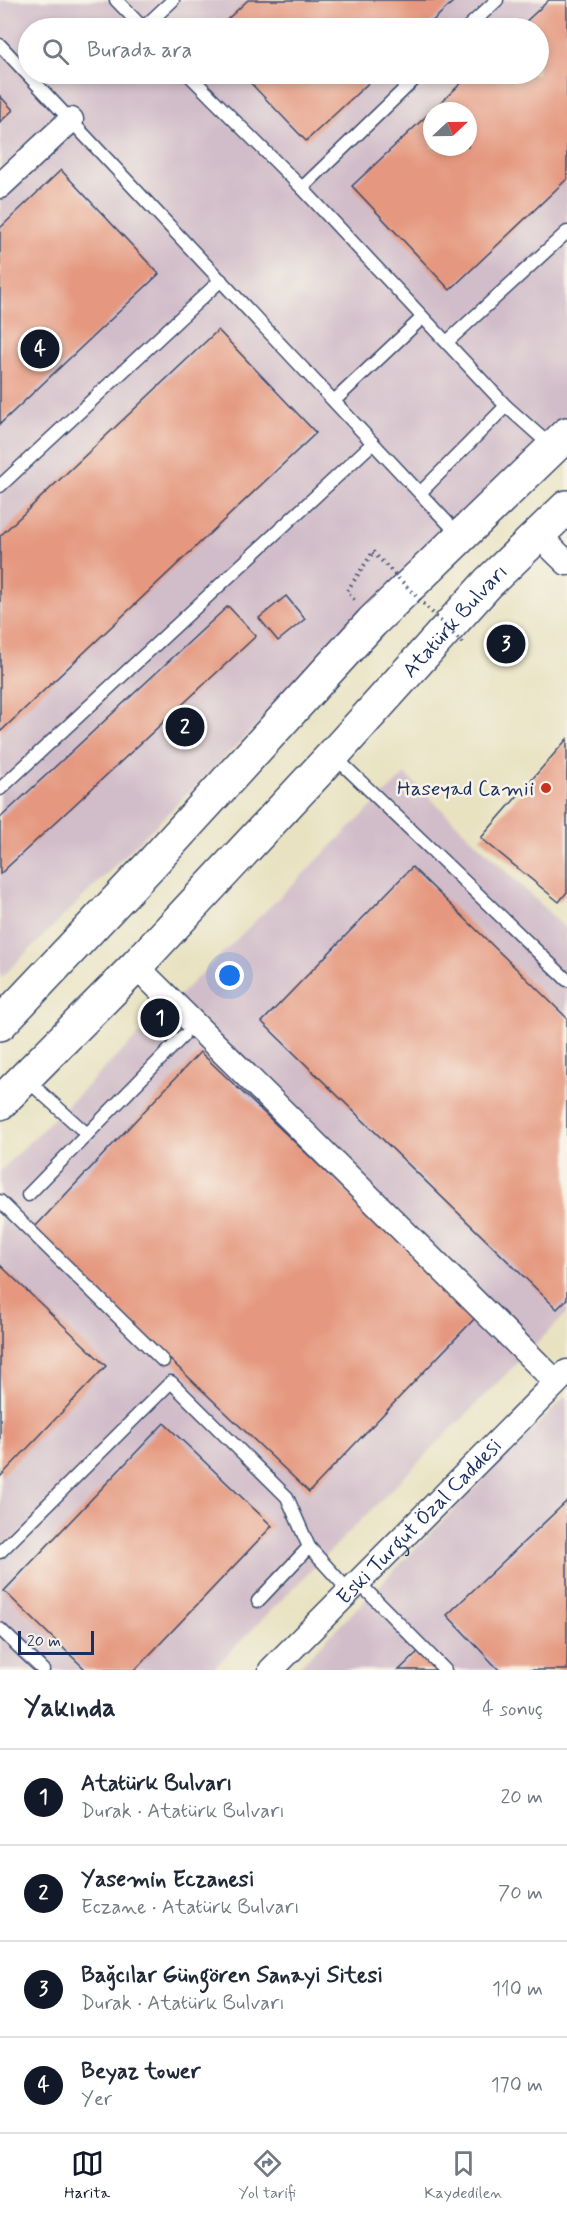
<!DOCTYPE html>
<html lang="tr">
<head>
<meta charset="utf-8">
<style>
	:root { --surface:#fff; --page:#f2f2f3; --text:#1f2937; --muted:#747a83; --line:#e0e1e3; --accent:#111827 }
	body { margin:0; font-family:Mynerve,sans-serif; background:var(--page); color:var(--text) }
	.compass { position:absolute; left:423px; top:102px; width:54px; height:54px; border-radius:50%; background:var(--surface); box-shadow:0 3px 9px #0003; rotate:68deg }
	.scale { position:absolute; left:18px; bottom:15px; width:76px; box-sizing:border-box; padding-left:6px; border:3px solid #1b2f5e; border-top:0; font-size:16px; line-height:21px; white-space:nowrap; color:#1b2f5e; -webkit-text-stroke:4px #f7f3e8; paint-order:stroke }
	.you { position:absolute; left:230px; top:976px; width:21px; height:21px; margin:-15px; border:4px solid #fff; border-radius:50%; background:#1a73e8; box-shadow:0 0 0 9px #1a73e833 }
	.badge { display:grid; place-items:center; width:39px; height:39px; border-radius:50%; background:var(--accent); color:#fff; font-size:20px; font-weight:700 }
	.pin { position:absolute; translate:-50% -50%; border:3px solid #fff; box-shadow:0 2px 6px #0006 }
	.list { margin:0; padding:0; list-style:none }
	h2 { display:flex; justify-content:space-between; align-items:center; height:78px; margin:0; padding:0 24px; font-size:26px }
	h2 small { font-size:20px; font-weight:400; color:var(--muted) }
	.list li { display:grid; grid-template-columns:39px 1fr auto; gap:18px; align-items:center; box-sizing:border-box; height:96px; padding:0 24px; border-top:2px solid var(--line) }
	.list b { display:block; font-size:22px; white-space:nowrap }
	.list p { margin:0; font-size:20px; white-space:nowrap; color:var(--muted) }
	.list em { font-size:20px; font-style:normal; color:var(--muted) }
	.icon { flex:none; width:33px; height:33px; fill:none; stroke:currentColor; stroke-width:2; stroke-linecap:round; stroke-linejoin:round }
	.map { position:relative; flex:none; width:567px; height:1670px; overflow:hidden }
	.search { position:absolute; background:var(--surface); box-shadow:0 3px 9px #0003; left:18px; right:18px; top:18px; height:66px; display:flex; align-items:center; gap:15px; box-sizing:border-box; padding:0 21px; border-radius:33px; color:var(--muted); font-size:22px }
	.sheet { height:462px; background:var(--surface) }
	nav { display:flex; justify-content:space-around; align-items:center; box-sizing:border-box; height:84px; border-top:2px solid var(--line); background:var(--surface); font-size:16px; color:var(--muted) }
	nav a { display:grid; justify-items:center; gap:3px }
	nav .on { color:var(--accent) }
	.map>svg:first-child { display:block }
	.industrial { fill:#d1bdc9; fill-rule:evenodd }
	.building { fill:#e5987f; fill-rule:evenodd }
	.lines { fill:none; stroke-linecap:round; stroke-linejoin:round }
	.lane-casing { stroke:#3a4a6d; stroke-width:15 }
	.street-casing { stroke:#3a4a6d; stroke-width:27 }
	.primary-casing { stroke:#3a4a6d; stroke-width:36 }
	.path { stroke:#3a4a6d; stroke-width:4; stroke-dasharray:1.5 4.5; stroke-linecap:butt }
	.lane { stroke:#fff; stroke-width:12 }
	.street { stroke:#fff; stroke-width:24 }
	.primary { stroke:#fff; stroke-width:33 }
	.path-bridge { stroke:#3a4a6d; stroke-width:4; stroke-dasharray:1.5 4.5; stroke-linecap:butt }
	.poi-dot { fill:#c8321e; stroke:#f7f3e8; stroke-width:2 }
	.labels { text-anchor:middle; stroke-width:5; stroke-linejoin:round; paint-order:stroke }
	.street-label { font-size:21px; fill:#1b2f5e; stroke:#f7f3e8 }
	.poi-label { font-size:21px; fill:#1b2f5e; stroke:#f7f3e8; text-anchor:end }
</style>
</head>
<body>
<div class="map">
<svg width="567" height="1670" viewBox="0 0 567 1670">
	<rect width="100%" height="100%" fill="#f7f3e8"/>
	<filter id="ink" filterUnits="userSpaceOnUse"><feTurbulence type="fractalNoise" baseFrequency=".0167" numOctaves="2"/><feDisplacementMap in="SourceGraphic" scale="12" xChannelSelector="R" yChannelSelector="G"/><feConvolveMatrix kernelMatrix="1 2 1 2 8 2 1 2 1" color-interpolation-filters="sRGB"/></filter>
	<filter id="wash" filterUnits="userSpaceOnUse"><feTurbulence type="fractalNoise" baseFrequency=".008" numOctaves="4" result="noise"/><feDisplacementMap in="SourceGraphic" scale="24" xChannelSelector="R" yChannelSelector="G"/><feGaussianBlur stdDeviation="1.35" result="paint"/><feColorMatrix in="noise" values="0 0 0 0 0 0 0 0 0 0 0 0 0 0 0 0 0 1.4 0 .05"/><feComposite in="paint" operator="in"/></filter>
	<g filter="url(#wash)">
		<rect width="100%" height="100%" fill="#e8e2c1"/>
		<!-- industrial -->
		<g class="industrial">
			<path d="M0,0H567V419L0,979ZM28,28H538V74H28ZM432,111H468V147H432Z"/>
			<polygon points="405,774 567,930 567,1313 212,1670 0,1670 0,1171"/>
			<polygon points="567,1395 567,1670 296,1670"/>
		</g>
		<g id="blocks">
			<!-- building -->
			<g class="building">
				<polygon points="248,0 455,0 425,28 218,28"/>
				<path d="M549,0H567V179L450,290L352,186L471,74H538V28H519ZM432,111H468V147H432Z"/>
				<polygon points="242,74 378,74 306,141"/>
				<polygon points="0,96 13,110 0,122"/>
				<polygon points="61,170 159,274 0,424 0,228"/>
				<polygon points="218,330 316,433 0,732 0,536"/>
				<polygon points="286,596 305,619 278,641 259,618"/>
				<polygon points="228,606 256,636 0,874 0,818"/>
				<polygon points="567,739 567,892 559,902 481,838"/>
				<polygon points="412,867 567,1018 567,1299 557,1309 262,1022"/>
				<polygon points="200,1052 477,1316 309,1492 33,1229"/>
				<polygon points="0,1265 106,1366 0,1477"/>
				<polygon points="164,1423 272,1526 135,1670 86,1670 4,1591"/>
				<polygon points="567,1501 567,1670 499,1670 447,1615"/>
				<polygon points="422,1648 443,1670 399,1670"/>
			</g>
		</g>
	</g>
	<g filter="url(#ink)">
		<use href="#blocks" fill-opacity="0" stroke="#3a4a6d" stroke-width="1.5"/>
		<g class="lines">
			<defs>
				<g id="lane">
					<polyline points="116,0 143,28"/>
					<polyline points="143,28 173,0"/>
					<polyline points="467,28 497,0"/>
					<polyline points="0,45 460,536"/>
					<polyline points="188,74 302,188 506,406 552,447"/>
					<polyline points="302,188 420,74"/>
					<polyline points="447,342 567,232"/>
					<polyline points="334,401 422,318"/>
					<polyline points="0,486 221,280"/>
					<polyline points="420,493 506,406"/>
					<polyline points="334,756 567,980"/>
					<polyline points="0,789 373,443"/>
					<polyline points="26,1079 87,1134"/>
					<polyline points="28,1195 183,1036"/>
					<polyline points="0,1201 163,1361"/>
					<polyline points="0,1552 171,1382 287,1497 309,1547 349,1591"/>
					<polyline points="358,1582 445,1670"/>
					<polyline points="258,1601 309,1547"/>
					<polyline points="0,1629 43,1670"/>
				</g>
				<g id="street">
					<polyline points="0,186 71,120"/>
					<polyline points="539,536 567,563"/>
					<polyline points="136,966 556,1382"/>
					<path id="s1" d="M271,1670L567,1372"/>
				</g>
				<g id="primary">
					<polyline points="0,1024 154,861 372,622 567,434"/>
					<path id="s2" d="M0,1103L136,966L333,755L488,583L567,507"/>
				</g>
			</defs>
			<!-- lane casing -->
			<use href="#lane" class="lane-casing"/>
			<!-- street casing -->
			<use href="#street" class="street-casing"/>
			<!-- primary casing -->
			<use href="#primary" class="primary-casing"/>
			<!-- path -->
			<polyline class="path" points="354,600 347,591 373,552"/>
			<!-- lane -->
			<use href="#lane" class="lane"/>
			<!-- street -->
			<use href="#street" class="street"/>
			<!-- primary -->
			<use href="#primary" class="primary"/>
			<!-- path-bridge -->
			<polyline class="path-bridge" points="373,552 463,644"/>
		</g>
	</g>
	<!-- markers -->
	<circle class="poi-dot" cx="546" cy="788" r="6"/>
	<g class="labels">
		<!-- street labels -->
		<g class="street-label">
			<text dy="7" stroke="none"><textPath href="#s2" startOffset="663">Atatürk Bulvarı</textPath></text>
			<text dy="7" stroke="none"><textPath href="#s1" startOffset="210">Eski Turgut Özal Caddesi</textPath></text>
		</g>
		<!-- poi labels -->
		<g class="poi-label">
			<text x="534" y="795">Haseyad Camii</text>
		</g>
	</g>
</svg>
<svg class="compass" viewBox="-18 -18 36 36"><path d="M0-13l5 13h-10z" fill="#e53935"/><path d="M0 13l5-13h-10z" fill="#747a83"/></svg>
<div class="scale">20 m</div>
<div class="you"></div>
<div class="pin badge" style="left:160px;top:1018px">1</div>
<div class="pin badge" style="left:185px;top:727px">2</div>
<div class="pin badge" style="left:506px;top:644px">3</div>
<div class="pin badge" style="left:40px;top:349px">4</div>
<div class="search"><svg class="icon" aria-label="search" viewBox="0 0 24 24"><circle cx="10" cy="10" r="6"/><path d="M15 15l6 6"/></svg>Burada ara</div>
</div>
<section class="sheet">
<h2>Yakında<small>4 sonuç</small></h2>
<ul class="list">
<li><span class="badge">1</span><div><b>Atatürk Bulvarı</b><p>Durak · Atatürk Bulvarı</p></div><em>20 m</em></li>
<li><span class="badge">2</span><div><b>Yasemin Eczanesi</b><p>Eczane · Atatürk Bulvarı</p></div><em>70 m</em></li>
<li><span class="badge">3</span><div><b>Bağcılar Güngören Sanayi Sitesi</b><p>Durak · Atatürk Bulvarı</p></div><em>110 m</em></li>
<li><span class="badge">4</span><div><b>Beyaz tower</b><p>Yer</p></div><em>170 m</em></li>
</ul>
</section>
<nav>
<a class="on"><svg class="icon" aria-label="map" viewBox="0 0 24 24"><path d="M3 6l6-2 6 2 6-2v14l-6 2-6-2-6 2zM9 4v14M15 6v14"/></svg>Harita</a>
<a><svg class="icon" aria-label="directions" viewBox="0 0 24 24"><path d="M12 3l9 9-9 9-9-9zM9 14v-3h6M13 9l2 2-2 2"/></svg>Yol tarifi</a>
<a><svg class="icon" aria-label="saved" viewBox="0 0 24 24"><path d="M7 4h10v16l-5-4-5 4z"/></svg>Kaydedilen</a>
</nav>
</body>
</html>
